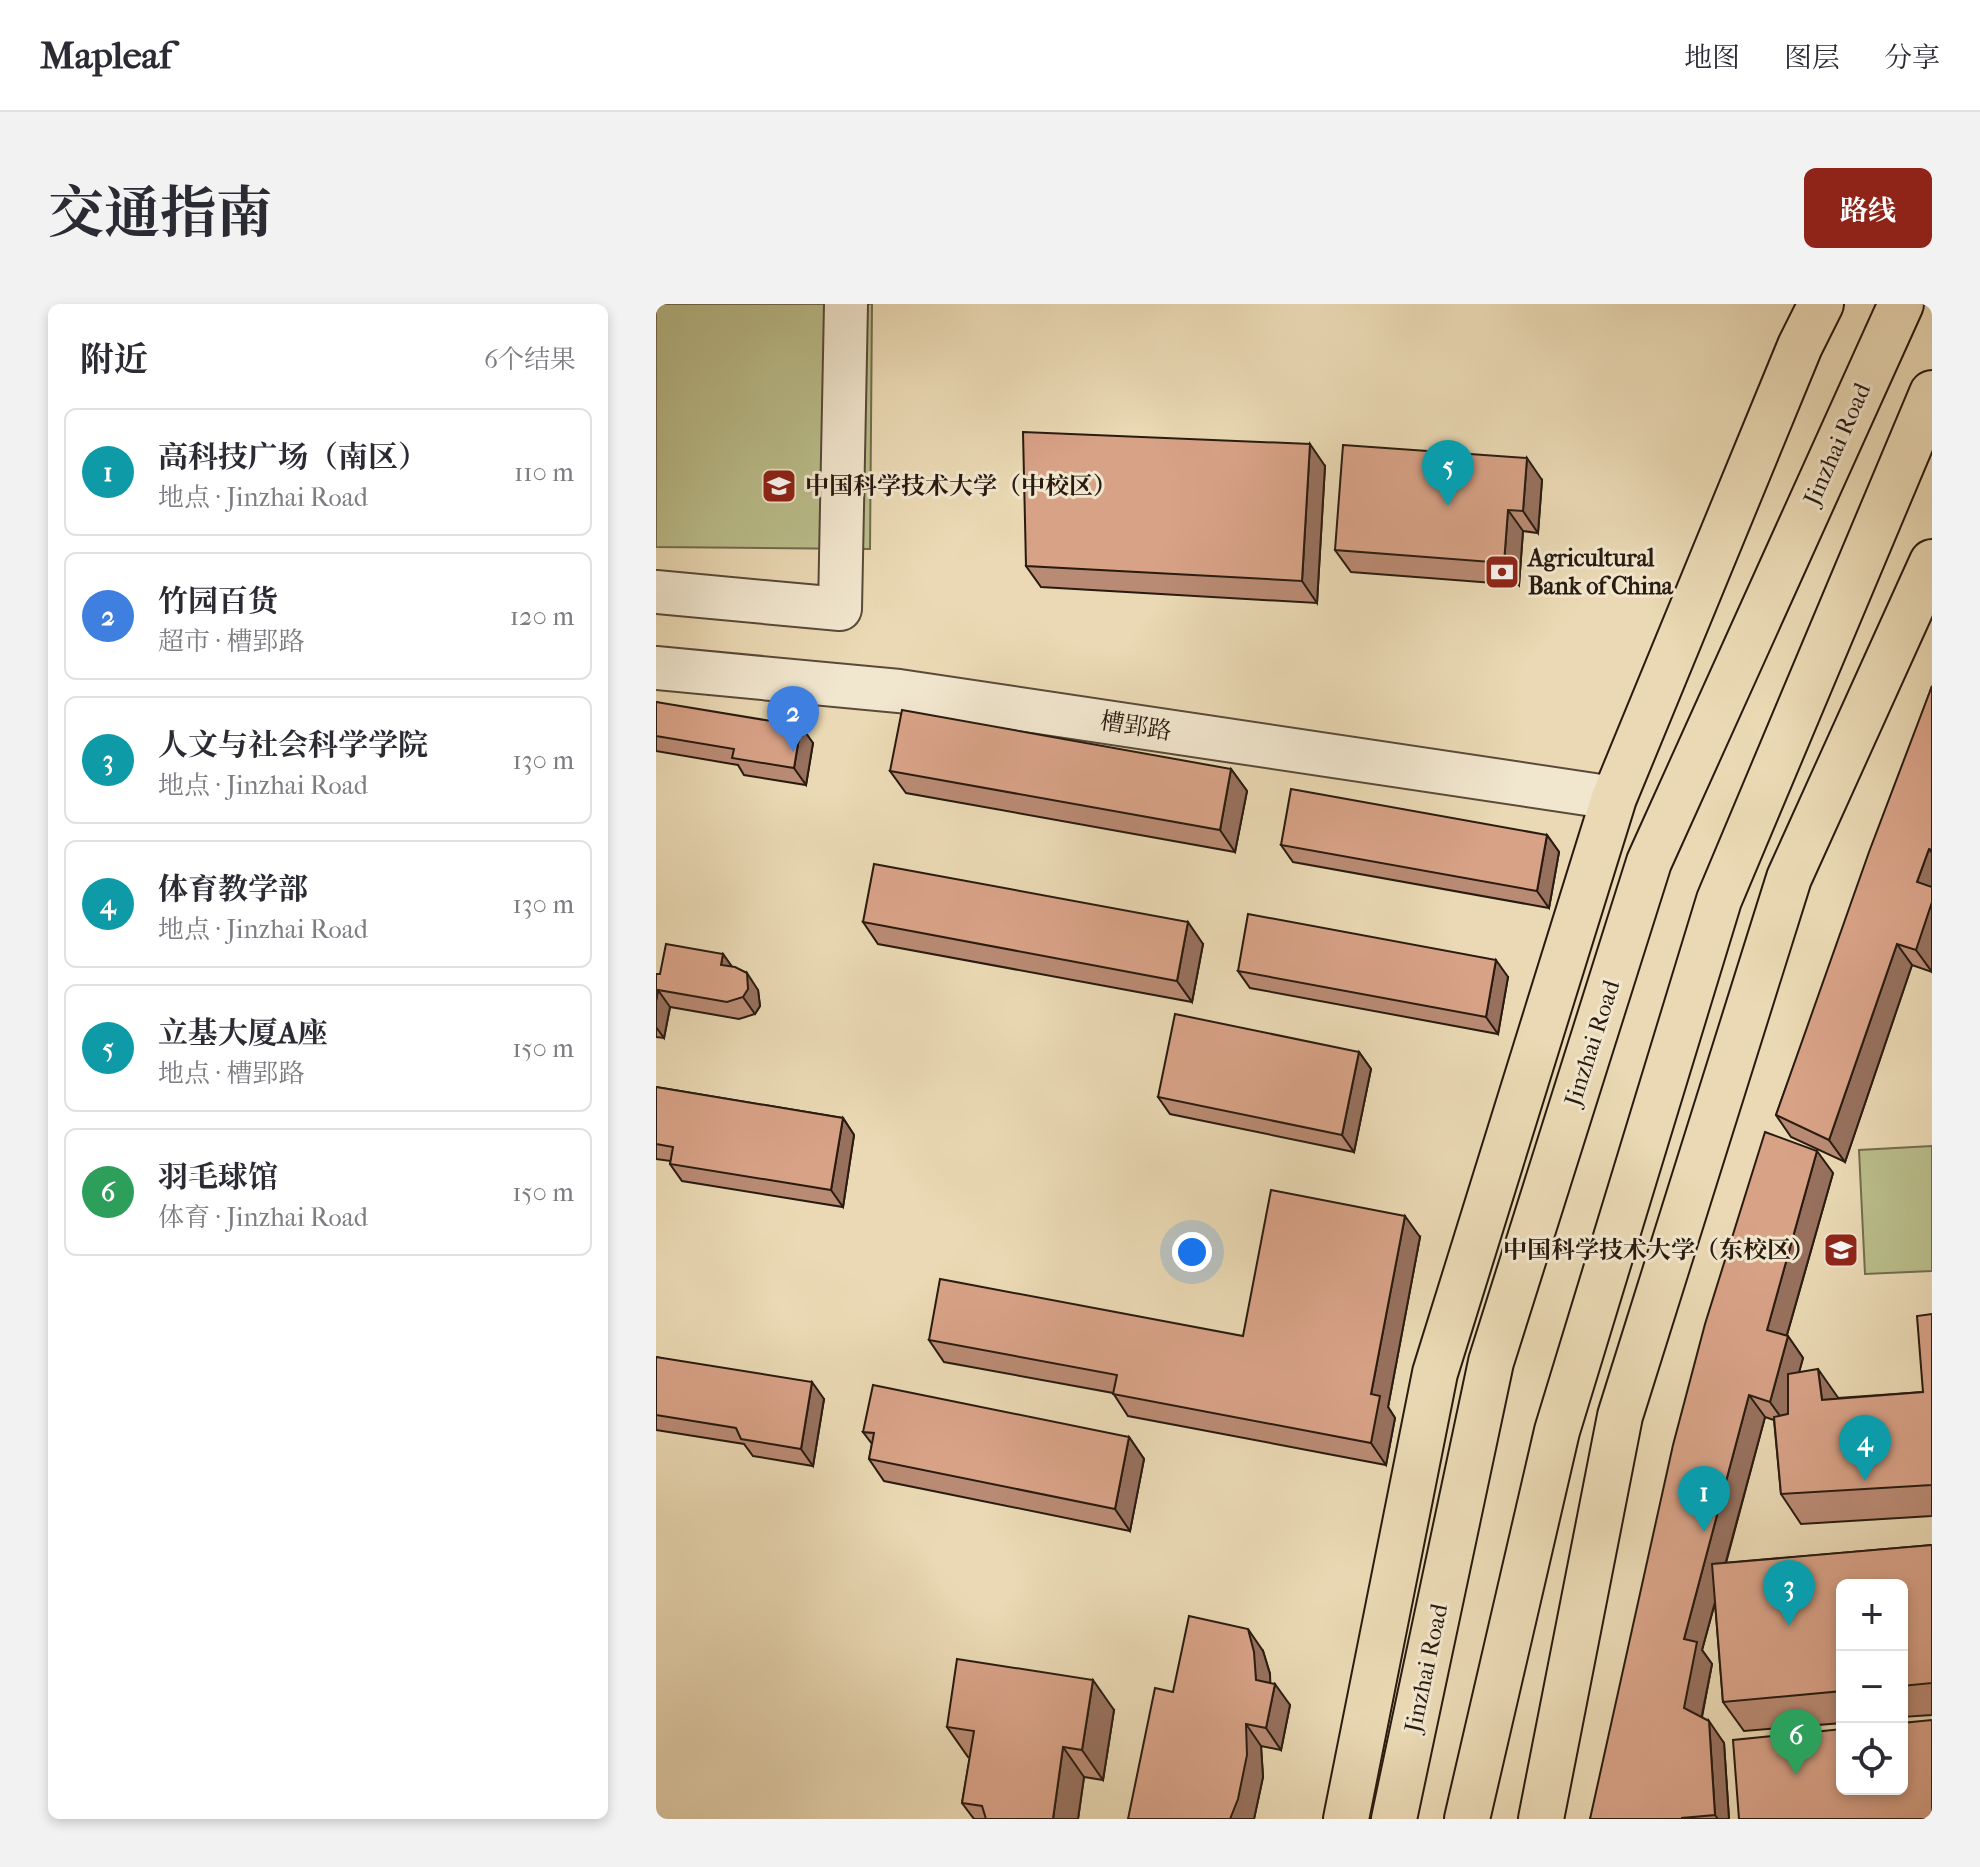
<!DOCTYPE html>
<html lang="zh">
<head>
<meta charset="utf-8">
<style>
	:root { --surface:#fff; --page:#f2f2f3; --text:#2b2b33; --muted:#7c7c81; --line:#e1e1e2; --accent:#8f2418 }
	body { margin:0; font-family:"IM FELL French Canon","Noto Serif SC",serif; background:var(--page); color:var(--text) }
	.controls { position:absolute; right:24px; bottom:24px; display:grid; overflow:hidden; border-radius:12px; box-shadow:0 4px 12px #0003 }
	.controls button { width:72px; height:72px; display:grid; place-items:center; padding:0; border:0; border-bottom:2px solid var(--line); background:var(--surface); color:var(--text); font:40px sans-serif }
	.you { position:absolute; left:536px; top:948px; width:28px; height:28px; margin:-20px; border:6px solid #fff; border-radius:50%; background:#1a73e8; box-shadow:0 0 0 12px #1a73e833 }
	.badge { display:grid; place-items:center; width:52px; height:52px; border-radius:50%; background:var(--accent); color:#fff; font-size:26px; font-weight:700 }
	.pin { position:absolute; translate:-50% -66px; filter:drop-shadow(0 2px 4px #0008) }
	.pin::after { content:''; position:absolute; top:42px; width:28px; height:24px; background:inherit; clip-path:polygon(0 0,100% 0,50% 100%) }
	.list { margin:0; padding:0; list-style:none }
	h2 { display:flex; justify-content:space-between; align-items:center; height:104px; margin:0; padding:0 32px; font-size:34px }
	h2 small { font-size:26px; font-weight:400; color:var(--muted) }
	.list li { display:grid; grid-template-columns:52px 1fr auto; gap:24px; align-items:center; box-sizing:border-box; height:128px; margin:0 16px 16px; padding:0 16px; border:2px solid var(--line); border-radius:12px }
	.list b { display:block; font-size:30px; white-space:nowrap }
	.list p { margin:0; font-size:26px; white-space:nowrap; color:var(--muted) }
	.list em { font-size:26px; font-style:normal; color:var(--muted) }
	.icon { flex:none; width:44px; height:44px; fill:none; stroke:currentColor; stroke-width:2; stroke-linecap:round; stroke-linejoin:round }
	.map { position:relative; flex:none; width:1276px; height:1515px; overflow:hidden; border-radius:12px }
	header { display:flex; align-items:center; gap:48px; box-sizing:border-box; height:112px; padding:0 40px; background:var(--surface); border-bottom:2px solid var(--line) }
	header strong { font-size:38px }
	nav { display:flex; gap:44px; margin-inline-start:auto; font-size:28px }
	.intro { display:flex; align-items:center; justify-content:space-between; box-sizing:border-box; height:192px; padding:0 48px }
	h1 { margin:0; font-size:56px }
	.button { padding:20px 36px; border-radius:12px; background:var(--accent); color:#fff; font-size:28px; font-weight:700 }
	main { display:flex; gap:48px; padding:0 48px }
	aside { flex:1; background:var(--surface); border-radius:12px; box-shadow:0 4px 12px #0003 }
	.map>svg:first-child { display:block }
	.pitch { fill:#babe8b; stroke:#726c4e; stroke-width:2 }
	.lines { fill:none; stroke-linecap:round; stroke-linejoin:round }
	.street-casing { stroke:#594a39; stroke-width:46 }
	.highway-casing { stroke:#291b10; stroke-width:48 }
	.street { stroke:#f1e6ce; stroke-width:42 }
	.highway { stroke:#ead9b4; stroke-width:44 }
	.wall { fill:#ba8b74; stroke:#291b10; stroke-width:2 }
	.shaded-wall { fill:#97715e; stroke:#291b10; stroke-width:2 }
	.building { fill:#d8a287; stroke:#291b10; stroke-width:2 }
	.labels { text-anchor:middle; stroke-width:6; stroke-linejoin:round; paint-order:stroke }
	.street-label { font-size:24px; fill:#291b10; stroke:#f1e6ce }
	.poi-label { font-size:24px; font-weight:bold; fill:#291b10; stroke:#f1e6ce; text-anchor:start }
</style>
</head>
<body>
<header>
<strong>Mapleaf</strong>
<nav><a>地图</a><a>图层</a><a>分享</a></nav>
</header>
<div class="intro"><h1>交通指南</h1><a class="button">路线</a></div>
<main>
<aside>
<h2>附近<small>6个结果</small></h2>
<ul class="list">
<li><span class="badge" style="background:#0f9aa8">1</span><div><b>高科技广场（南区）</b><p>地点 · Jinzhai Road</p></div><em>110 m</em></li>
<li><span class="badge" style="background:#3f7fe0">2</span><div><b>竹园百货</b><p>超市 · 槽郢路</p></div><em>120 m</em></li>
<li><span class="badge" style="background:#0f9aa8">3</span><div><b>人文与社会科学学院</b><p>地点 · Jinzhai Road</p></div><em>130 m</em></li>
<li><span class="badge" style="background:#0f9aa8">4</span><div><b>体育教学部</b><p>地点 · Jinzhai Road</p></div><em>130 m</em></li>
<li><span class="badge" style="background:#0f9aa8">5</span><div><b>立基大厦A座</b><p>地点 · 槽郢路</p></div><em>150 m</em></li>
<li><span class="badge" style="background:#2e9e5b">6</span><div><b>羽毛球馆</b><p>体育 · Jinzhai Road</p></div><em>150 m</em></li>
</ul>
</aside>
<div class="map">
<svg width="1276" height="1515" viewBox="0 0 1276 1515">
	<rect width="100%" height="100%" fill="#ead9b4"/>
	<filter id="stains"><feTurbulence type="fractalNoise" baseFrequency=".0025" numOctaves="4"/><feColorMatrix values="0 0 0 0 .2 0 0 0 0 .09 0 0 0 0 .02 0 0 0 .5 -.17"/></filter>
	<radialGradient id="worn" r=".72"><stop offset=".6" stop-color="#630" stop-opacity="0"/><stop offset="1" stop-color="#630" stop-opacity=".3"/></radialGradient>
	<!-- pitch -->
	<g class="pitch">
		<polygon points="0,0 216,0 214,245 0,243"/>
		<polygon points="1276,842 1276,967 1209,970 1203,846"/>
	</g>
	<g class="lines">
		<defs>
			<g id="street">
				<polyline points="0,288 184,305 190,0"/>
				<polyline points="0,364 243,387 958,494"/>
			</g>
			<g id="highway">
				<polyline points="690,1515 779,1069 958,494 1144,42 1165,0"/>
				<polyline points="738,1515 835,1058 993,558 1245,0"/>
				<polyline points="811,1515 901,1127 1063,596 1276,89"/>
				<polyline points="885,1515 964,1112 1133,574 1276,258"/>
			</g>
		</defs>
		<!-- street casing -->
		<use href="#street" class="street-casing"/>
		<!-- highway casing -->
		<use href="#highway" class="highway-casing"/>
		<!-- street -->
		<use href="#street" class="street"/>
		<!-- highway -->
		<use href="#highway" class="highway"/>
	</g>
	<!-- wall -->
	<g class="wall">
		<polygon points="669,162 661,299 385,283 370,262"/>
		<polygon points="886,176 882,229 867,227 863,281 695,268 679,246"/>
		<polygon points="1276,382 1276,668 1256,661 1189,858 1135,833 1120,811"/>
		<polygon points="0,398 157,439 150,481 88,471 82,461 0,447"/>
		<polygon points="575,465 591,487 579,548 250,489 234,467"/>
		<polygon points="891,531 903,548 893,604 637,558 625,541"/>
		<polygon points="207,618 547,640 536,698 222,640"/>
		<polygon points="67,650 76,663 102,686 104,702 99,710 83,715 14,703 8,734 0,733 0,670 4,670"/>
		<polygon points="582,667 852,673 842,730 594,684"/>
		<polygon points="703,748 715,765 698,848 514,810 502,793"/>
		<polygon points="0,783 187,814 198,831 187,903 26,877 14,860 15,857 0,855"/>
		<polygon points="1177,869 1131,1031 1147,1054 1143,1068 1182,1094 1267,1088 1276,1010 1276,1212 1145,1220 1125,1190 1118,1116 1109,1113 1070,1259 1276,1241 1276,1411 1246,1413 1246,1281 1186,1281 1186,1419 1088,1427 1067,1398 1059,1299 1046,1346 1056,1360 1046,1413 1068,1439 1073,1515 934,1515"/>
		<polygon points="764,933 732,1103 739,1114 730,1161 472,1112 457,1089 288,1058 273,1036 587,1032"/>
		<polygon points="0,1053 168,1095 157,1162 97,1152 88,1140 0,1126"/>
		<polygon points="207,1128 473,1133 488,1155 474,1227 228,1177 213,1155 216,1140"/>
		<polygon points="607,1347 614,1370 614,1379 634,1401 625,1446 605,1442 607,1473 598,1515 472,1515"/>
		<polygon points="458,1406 447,1476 428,1473 422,1515 318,1515 306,1499 314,1453 312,1453 291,1423"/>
	</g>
	<!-- shaded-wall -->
	<g class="shaded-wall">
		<polygon points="654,140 669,162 661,299 646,277"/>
		<polygon points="871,154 886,176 882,229 867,207"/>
		<polygon points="852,206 867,227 863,281 848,259"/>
		<polygon points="145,422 157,439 150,481 138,464"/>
		<polygon points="575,465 591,487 579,548 564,526"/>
		<polygon points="891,531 903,548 893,604 881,587"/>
		<polygon points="1273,545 1276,549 1276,668 1260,646 1261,578"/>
		<polygon points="532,618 547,640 536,698 521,677"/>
		<polygon points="1241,640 1256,661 1189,858 1173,836"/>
		<polygon points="67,650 79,667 65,661"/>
		<polygon points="840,656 852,673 842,730 830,713"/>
		<polygon points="91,669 102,686 104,702 99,710 87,693"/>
		<polygon points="2,686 14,703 8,734 0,723 0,697"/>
		<polygon points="703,748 715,765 698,848 686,831"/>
		<polygon points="187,814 198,831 187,903 175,886"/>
		<polygon points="1161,847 1177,869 1126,1048 1111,1026"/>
		<polygon points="749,912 764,933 732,1103 739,1114 730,1161 715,1139 715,1090"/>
		<polygon points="1132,1032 1147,1054 1129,1119 1114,1098"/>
		<polygon points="1162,1065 1183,1095 1166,1096"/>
		<polygon points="156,1078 168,1095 157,1162 145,1145"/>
		<polygon points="1093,1091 1109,1113 1046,1346 1056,1360 1043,1426 1028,1404 1028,1335"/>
		<polygon points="473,1133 488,1155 474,1227 459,1205"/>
		<polygon points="592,1325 607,1347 614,1370 615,1398 600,1376"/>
		<polygon points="437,1376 458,1406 447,1476 426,1446"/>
		<polygon points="619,1380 634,1401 625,1446 610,1424"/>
		<polygon points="1053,1417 1068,1439 1073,1515 1062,1515 1059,1511"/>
		<polygon points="590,1420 605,1442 607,1473 598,1515 574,1515"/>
		<polygon points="407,1443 428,1473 422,1515 397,1515"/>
	</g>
	<!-- building -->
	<g class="building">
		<polygon points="367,128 654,140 646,277 370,262"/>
		<polygon points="687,141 871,154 867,207 852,206 848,259 679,246"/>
		<polygon points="1276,382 1276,546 1273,545 1261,578 1276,583 1276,598 1260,646 1241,640 1173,836 1120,811 1213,548"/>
		<polygon points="0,398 145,422 138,464 76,454 78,445 0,432"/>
		<polygon points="246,406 575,465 564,526 234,467"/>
		<polygon points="635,485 891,531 881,587 625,541"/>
		<polygon points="218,560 532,618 521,677 207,618"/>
		<polygon points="592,610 840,656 830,713 582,667"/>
		<polygon points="10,640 67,650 65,661 79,663 91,669 92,685 87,693 71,698 2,686 0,697 0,670 4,670"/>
		<polygon points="519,710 703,748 686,831 502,793"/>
		<polygon points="0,783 187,814 175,886 14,860 17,843 0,840"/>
		<polygon points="1109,828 1161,847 1111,1026 1132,1032 1114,1098 1093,1091 1028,1335 1041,1338 1028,1404 1053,1417 1059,1511 1026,1514 1026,1515 934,1515 1017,1141 1049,1020"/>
		<polygon points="615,886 749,912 715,1090 724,1092 715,1139 457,1090 461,1071 273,1036 284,975 587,1032"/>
		<polygon points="1276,1010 1276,1181 1125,1190 1118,1113 1132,1110 1132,1070 1162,1065 1166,1096 1267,1088 1261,1012"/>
		<polygon points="0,1053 156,1078 145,1145 85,1135 80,1124 0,1111"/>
		<polygon points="217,1081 473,1133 459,1205 213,1155 218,1129 207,1128"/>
		<polygon points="1276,1241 1276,1379 1246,1382 1246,1281 1186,1281 1186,1387 1067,1398 1056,1260"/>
		<polygon points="533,1312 592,1325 598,1348 600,1376 619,1380 610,1424 590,1420 591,1451 582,1495 574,1515 472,1515 499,1384 517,1388"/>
		<polygon points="301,1355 437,1376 426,1446 407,1443 397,1515 330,1515 326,1502 306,1499 318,1427 291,1423"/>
		<polygon points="1276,1416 1276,1515 1083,1515 1077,1436 1186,1425 1186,1485 1246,1485 1246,1419"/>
	</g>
	<!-- icons -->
	<defs>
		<symbol id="university-square" viewBox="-11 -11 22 22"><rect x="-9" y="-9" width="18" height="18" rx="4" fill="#8f2418" stroke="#f1e6ce"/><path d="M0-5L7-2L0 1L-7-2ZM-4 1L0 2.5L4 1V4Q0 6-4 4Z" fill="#fff"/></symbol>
		<symbol id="bank-square" viewBox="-11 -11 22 22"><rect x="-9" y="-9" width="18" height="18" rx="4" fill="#8f2418" stroke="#f1e6ce"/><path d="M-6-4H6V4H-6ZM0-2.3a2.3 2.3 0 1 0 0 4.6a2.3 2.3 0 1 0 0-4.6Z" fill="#fff"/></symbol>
	</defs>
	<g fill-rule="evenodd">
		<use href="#university-square" x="103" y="162" width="40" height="40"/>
		<use href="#bank-square" x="826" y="248" width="40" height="40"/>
		<use href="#university-square" x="1165" y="926" width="40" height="40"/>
	</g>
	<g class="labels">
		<!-- street labels -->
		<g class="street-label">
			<text transform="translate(1181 140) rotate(-66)" y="8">Jinzhai Road</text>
			<text transform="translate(480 422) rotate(9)" y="8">槽郢路</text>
			<text transform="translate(936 739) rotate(-72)" y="8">Jinzhai Road</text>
			<text transform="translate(770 1364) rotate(-78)" y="8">Jinzhai Road</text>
		</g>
		<!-- poi labels -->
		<g class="poi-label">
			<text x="149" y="190">中国科学技术大学（中校区）</text>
			<text x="872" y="262">Agricultural<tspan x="872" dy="28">Bank of China</tspan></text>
			<text x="1159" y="954" text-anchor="end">中国科学技术大学（东校区）</text>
		</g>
	</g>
	<rect width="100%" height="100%" filter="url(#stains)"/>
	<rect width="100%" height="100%" fill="url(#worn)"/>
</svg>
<div class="controls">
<button>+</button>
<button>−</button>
<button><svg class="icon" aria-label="locate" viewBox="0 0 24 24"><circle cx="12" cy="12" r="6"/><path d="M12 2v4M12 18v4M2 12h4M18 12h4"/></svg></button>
</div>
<div class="you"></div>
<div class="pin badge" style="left:1048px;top:1228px;background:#0f9aa8">1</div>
<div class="pin badge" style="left:137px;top:448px;background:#3f7fe0">2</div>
<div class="pin badge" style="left:1133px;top:1322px;background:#0f9aa8">3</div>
<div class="pin badge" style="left:1209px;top:1177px;background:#0f9aa8">4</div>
<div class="pin badge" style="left:792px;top:202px;background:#0f9aa8">5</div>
<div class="pin badge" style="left:1140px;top:1471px;background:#2e9e5b">6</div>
</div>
</main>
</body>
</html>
